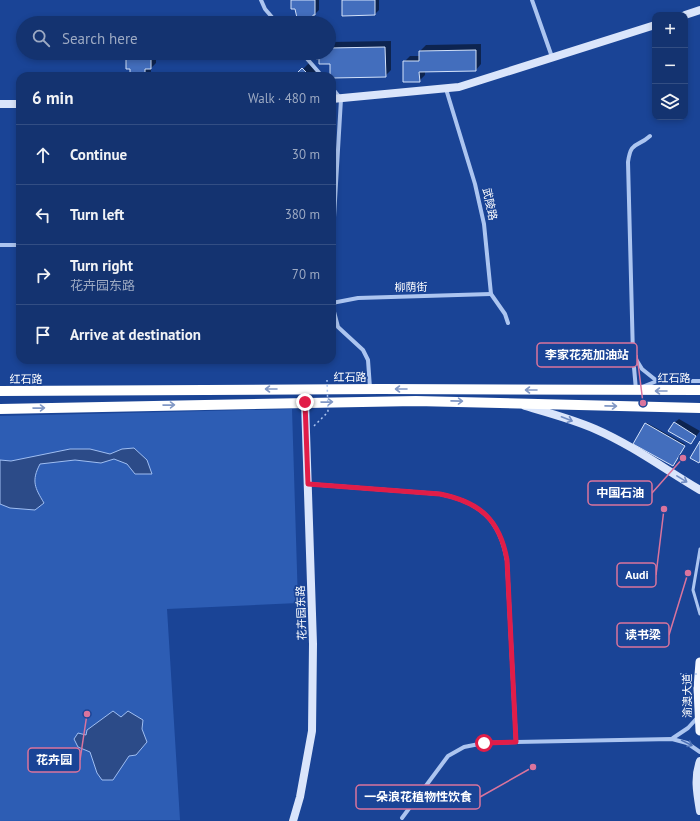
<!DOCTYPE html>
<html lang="en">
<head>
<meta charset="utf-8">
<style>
	:root { --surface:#143370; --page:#213f78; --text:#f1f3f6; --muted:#9daac3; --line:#334e83 }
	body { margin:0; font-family:"PT Sans","Noto Sans SC",sans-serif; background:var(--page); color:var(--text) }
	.controls { position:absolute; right:12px; top:12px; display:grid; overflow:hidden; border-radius:8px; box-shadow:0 2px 6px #0003 }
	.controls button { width:36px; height:36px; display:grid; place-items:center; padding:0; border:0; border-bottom:1px solid var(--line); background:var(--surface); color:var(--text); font:20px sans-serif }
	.stop { position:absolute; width:12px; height:12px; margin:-9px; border:3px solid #e11d48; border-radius:50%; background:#fff }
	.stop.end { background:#e11d48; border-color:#fff; box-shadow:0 1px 4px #0008 }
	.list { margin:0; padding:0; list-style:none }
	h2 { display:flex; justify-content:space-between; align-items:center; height:52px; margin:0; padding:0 16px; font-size:17px }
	h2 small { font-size:13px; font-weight:400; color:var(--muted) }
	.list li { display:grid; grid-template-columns:26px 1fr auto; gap:12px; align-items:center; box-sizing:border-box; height:60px; padding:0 16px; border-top:1px solid var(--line) }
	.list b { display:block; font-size:15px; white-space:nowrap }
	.list p { margin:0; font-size:13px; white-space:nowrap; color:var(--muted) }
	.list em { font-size:13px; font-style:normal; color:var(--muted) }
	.icon { flex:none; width:22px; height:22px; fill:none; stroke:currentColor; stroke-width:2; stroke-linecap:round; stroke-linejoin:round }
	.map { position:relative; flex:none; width:700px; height:821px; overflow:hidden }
	.search { position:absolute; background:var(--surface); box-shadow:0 2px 6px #0003; left:16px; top:16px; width:320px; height:44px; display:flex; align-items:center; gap:10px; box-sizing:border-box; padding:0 14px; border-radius:22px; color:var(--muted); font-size:15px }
	.panel { position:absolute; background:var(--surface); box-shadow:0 2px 6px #0003; left:16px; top:72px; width:320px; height:292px; border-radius:12px }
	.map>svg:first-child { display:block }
	.green { fill:#2d5db4 }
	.water { fill:#2c4b88; stroke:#9fbef2 }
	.shadow { fill:#0007 }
	.building { fill:#436ebd; stroke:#d3e2fb }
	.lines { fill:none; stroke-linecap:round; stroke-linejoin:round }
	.lane { stroke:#acc5f0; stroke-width:3 }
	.street { stroke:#acc5f0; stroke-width:4 }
	.secondary { stroke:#dae5fb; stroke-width:8 }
	.primary { stroke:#f5f8ff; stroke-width:9 }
	.highway { stroke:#fff; stroke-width:10 }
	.path-bridge { stroke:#acc5f0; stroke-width:1.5; stroke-dasharray:2 3; stroke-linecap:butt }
	.oneway { stroke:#8198c5 }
	.oneway2 { stroke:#708cc3 }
	.oneway3 { stroke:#4d71b6 }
	.route { stroke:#e11d48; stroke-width:5 }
	.labels { text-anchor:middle; stroke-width:3.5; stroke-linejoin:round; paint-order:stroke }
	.street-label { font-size:11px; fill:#fff; stroke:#1a4496 }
	.leader { fill:none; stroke:#da749d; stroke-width:1.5 }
	.callout-dot { fill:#da749d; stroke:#1a4496; stroke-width:1.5 }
	.callout { fill:#1a4496; stroke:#da749d; stroke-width:1.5 }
	.callout-label { font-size:12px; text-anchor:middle; font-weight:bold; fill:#fff }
</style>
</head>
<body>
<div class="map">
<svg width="700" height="821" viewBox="0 0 700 821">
	<rect width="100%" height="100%" fill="#1a4496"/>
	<!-- green -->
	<polygon class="green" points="292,409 298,603 167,609 180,820 0,821 0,416"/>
	<!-- water -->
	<g class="water">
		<path d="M134,448L147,460L152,474H135L127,464L114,459L101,463L75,460L40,464C31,481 35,488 44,503L35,510L10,508L0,504V460L11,461L70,449H90L110,454L122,449Z"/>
		<polygon points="113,711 121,717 128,711 143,720 142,729 147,742 136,755 129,756 113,780 102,780 97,773 90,752 78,747 74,739 78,733 86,735 87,730"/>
	</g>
	<!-- shadow -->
	<g class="shadow">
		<polygon points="292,0 319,0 319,10 312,17"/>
		<polygon points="343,0 379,0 379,10 375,14"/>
		<polygon points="391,41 391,70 385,76 331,63 320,58 317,53 329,53 329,42"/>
		<polygon points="481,44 481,64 476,70 425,71 425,75 419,81 404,62 410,56 420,56 420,51 426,45"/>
		<polygon points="133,54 156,54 156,63 151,68 151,75 164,75 164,76 131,76 131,68 127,59"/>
		<polygon points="309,63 321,76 256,76 258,74 298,74"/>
		<polygon points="679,419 700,431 691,443 674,423"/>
		<polygon points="647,423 685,444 674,464 646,424"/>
	</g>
	<!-- building -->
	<g class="building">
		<polygon points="291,0 315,0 315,15 313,15 313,18 297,18 295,9 291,9"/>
		<polygon points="342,0 375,0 375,15 342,16"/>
		<polygon points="385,47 386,77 332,78 330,76 330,64 319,64 319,59 316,59 316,53 329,53 329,48"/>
		<polygon points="476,50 476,71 419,72 420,82 403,82 403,61 419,61 419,51"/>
		<polygon points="126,59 151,59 151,69 145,69 145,76 130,76 130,69 126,69"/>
		<polygon points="302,68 310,76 298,76 296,74"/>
		<polygon points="674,422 696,436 691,444 668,431"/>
		<polygon points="645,423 685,446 673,466 633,444"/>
		<polygon points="700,441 700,461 699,463 690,458"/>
	</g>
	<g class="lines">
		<!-- lane -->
		<polyline class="lane" points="700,549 693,590 700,614"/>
		<!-- street -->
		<g class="street">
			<polyline points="261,0 265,9 277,23"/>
			<polyline points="532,0 552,57"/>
			<polyline points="302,53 322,76"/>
			<polyline points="332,88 341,99 332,251"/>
			<polyline points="446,89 475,184 484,224 491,294 505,314 508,323"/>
			<polyline points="0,245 20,245"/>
			<polyline points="332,303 358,298 491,294"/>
			<polyline points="332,304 338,327 363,350 368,360 370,388"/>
			<polyline points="634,356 642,369 657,381 700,381"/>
			<polyline points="642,387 657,381"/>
			<path d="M636,390L633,356L628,162C631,140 637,148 650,136"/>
			<path d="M308,484L440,494C480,502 500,520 507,561L516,742"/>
			<polyline points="673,738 688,728 698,717"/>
			<polyline points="402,818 448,756 464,747 484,743 516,742 672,739 687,743 700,752"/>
		</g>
		<!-- secondary -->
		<g class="secondary">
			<polyline points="685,15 700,10"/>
			<polyline points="332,99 459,87 655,25"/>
			<polyline points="0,104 20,104"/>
			<path d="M525,406C549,413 572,419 595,429C632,445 666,470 700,490"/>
			<path d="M700,761C694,778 697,793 700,811"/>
			<polyline points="293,821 300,797 312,731 313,644 305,402"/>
		</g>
		<!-- primary -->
		<polyline class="primary" points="700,662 698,688 700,731"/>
		<!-- highway -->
		<g class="highway">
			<polyline points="0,391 381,389 700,390"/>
			<polyline points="0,409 416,401 700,408"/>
		</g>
		<!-- path-bridge -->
		<g class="path-bridge">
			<polyline points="314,426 328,412 327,380"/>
			<polyline points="680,674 700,674"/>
		</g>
	</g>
	<!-- one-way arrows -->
	<defs><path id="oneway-shaft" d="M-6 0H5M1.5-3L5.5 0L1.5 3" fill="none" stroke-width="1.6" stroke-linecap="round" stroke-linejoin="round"/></defs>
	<g class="oneway">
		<use href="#oneway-shaft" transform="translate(271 389) rotate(180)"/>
		<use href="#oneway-shaft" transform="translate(401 389) rotate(-180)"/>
		<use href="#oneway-shaft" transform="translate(531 390) rotate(-180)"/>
		<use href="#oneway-shaft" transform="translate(661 391) rotate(-180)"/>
		<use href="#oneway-shaft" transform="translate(457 401) rotate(1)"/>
		<use href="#oneway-shaft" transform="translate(327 402) rotate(-1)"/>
		<use href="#oneway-shaft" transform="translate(169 405) rotate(-1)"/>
		<use href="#oneway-shaft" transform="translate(611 406) rotate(1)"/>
		<use href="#oneway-shaft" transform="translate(39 408) rotate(-1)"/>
	</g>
	<g class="oneway2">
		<use href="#oneway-shaft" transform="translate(567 419) rotate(21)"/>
		<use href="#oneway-shaft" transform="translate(682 479) rotate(31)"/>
	</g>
	<use class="oneway3" href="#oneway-shaft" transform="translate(687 743) rotate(26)"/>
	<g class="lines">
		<!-- route -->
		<path class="route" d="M305,402L308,484L440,494C480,502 500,520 507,560L516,742L484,743"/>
	</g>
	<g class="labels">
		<!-- street labels -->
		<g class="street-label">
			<text transform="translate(490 204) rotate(78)" y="4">武陵路</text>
			<text transform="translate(411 287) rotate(-1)" y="4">柳荫街</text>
			<text x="350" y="381">红石路</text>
			<text x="674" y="382">红石路</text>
			<text x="26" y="383">红石路</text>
			<text transform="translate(301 613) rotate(-92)" y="4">花卉园东路</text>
			<text transform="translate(687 696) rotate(-90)" y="4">渝澳大道</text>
		</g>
	</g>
	<!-- callouts -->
	<path class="leader" d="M643 403L637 355M683 458L652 493M664 509L656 575M688 573L669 635M87 714L80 760M533 767L480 797"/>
	<g class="callout-dot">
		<circle cx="643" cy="403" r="4"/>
		<circle cx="683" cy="458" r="4"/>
		<circle cx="664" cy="509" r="4"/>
		<circle cx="688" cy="573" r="4"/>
		<circle cx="87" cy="714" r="4"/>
		<circle cx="533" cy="767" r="4"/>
	</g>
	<g class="callout">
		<rect x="537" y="343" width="100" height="24" rx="4"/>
		<rect x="588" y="481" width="64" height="24" rx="4"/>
		<rect x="617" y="563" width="39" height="24" rx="4"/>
		<rect x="617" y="623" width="52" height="24" rx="4"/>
		<rect x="28" y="748" width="52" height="24" rx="4"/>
		<rect x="356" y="785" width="124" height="24" rx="4"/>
	</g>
	<g class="callout-label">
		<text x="587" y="359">李家花苑加油站</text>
		<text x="620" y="497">中国石油</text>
		<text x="637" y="579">Audi</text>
		<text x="643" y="639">读书梁</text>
		<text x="54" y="764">花卉园</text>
		<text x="418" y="801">一朵浪花植物性饮食</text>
	</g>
</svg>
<div class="controls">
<button>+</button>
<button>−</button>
<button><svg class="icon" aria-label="layers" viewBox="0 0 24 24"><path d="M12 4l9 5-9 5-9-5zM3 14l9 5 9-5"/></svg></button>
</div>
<div class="stop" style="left:484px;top:743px"></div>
<div class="stop end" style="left:305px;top:402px"></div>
<div class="search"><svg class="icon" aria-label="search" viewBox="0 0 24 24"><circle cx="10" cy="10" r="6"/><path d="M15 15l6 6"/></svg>Search here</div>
<section class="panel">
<h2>6 min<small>Walk · 480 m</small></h2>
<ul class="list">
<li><svg class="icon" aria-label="ahead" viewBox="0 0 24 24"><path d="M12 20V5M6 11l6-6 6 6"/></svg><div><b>Continue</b></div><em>30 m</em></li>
<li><svg class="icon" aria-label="left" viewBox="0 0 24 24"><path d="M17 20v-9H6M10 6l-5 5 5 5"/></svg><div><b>Turn left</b></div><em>380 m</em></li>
<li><svg class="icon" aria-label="right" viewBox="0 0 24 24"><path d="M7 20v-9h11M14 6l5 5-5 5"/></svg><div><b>Turn right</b><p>花卉园东路</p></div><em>70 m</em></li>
<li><svg class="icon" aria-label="arrive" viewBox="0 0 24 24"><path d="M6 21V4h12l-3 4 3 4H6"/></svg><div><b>Arrive at destination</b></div></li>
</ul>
</section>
</div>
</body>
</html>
